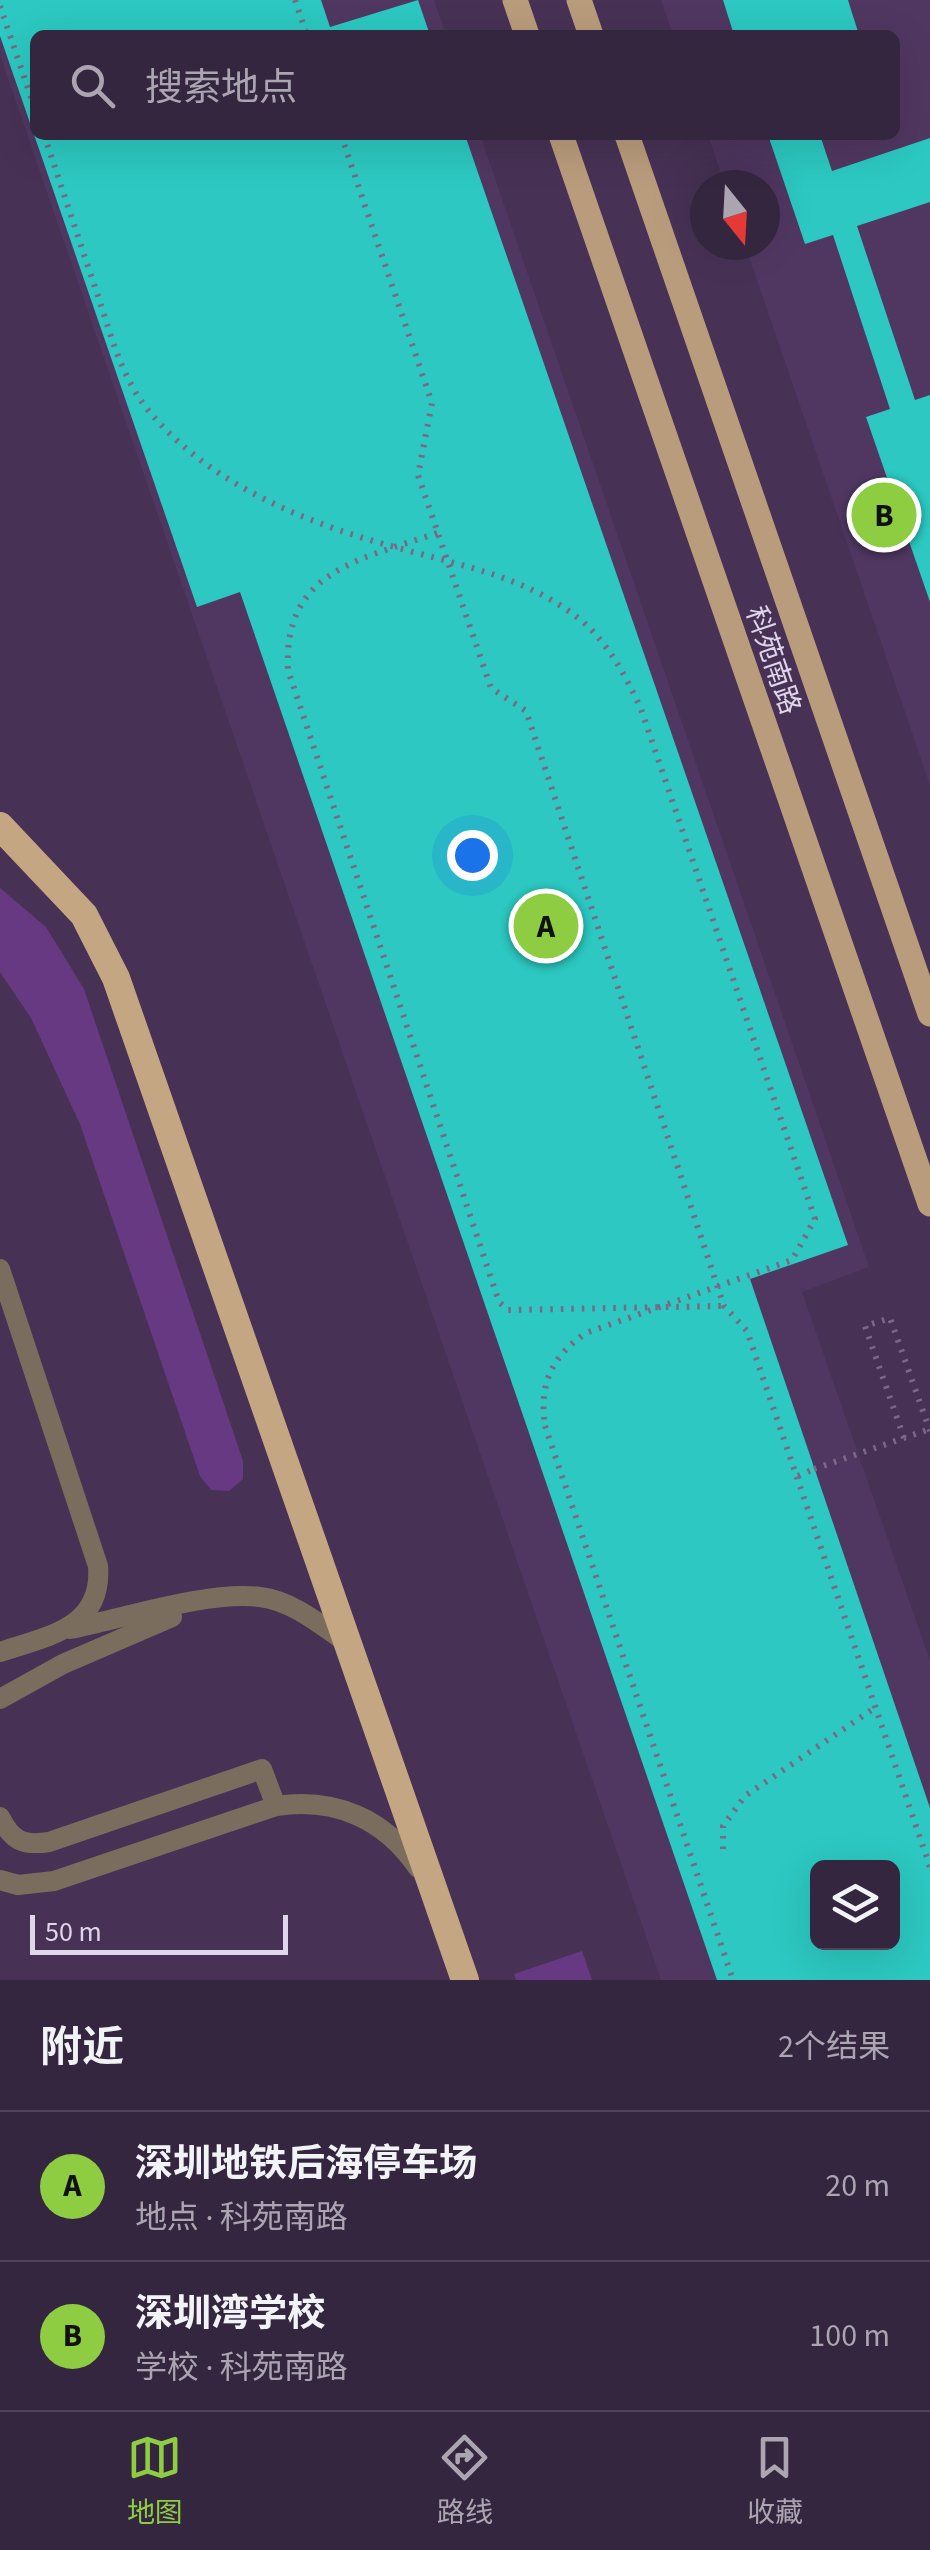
<!DOCTYPE html>
<html lang="zh">
<head>
<meta charset="utf-8">
<style>
	:root { --surface:#352640; --page:#3d2e47; --text:#f1f3f6; --muted:#aaa5b1; --line:#4f4359; --accent:#8ecd42 }
	body { margin:0; font-family:"Source Sans 3","Noto Sans SC",sans-serif; background:var(--page); color:var(--text) }
	.controls { position:absolute; right:30px; bottom:30px; display:grid; overflow:hidden; border-radius:15px; box-shadow:0 10px 40px #0002 }
	.controls button { width:90px; height:90px; display:grid; place-items:center; padding:0; border:0; border-bottom:2px solid var(--line); background:var(--surface); color:var(--text); font:50px sans-serif }
	.compass { position:absolute; left:690px; top:170px; width:90px; height:90px; border-radius:50%; background:var(--surface); box-shadow:0 10px 40px #0002; rotate:162deg }
	.scale { position:absolute; left:30px; bottom:25px; width:258px; box-sizing:border-box; padding-left:10px; border:5px solid #e1d5eb; border-top:0; font-size:28px; line-height:35px; white-space:nowrap; color:#e1d5eb; -webkit-text-stroke:8px #473255; paint-order:stroke }
	.you { position:absolute; left:472px; top:855px; width:35px; height:35px; margin:-25px; border:8px solid #fff; border-radius:50%; background:#1a73e8; box-shadow:0 0 0 15px #1a73e833 }
	.badge { display:grid; place-items:center; width:65px; height:65px; border-radius:50%; background:var(--accent); color:#111; font-size:32px; font-weight:700 }
	.pin { position:absolute; translate:-50% -50%; border:5px solid #fff; box-shadow:0 2px 10px #0006 }
	.list { margin:0; padding:0; list-style:none }
	h2 { display:flex; justify-content:space-between; align-items:center; height:130px; margin:0; padding:0 40px; font-size:42px }
	h2 small { font-size:32px; font-weight:400; color:var(--muted) }
	.list li { display:grid; grid-template-columns:65px 1fr auto; gap:30px; align-items:center; box-sizing:border-box; height:150px; padding:0 40px; border-top:2px solid var(--line) }
	.list b { display:block; font-size:38px; white-space:nowrap }
	.list p { margin:0; font-size:32px; white-space:nowrap; color:var(--muted) }
	.list em { font-size:32px; font-style:normal; color:var(--muted) }
	.icon { flex:none; width:55px; height:55px; fill:none; stroke:currentColor; stroke-width:2; stroke-linecap:round; stroke-linejoin:round }
	.map { position:relative; flex:none; width:930px; height:1980px; overflow:hidden }
	.search { position:absolute; background:var(--surface); box-shadow:0 10px 40px #0002; left:30px; right:30px; top:30px; height:110px; display:flex; align-items:center; gap:25px; box-sizing:border-box; padding:0 35px; border-radius:15px; color:var(--muted); font-size:38px }
	.sheet { height:430px; background:var(--surface) }
	nav { display:flex; justify-content:space-around; align-items:center; box-sizing:border-box; height:140px; border-top:2px solid var(--line); background:var(--surface); font-size:28px; color:var(--muted) }
	nav a { display:grid; justify-items:center; gap:5px }
	nav .on { color:var(--accent) }
	.map>svg:first-child { display:block }
	.built { fill:#503761; fill-rule:evenodd }
	.green { fill:#663982 }
	.building { fill:#2cc8c1; fill-rule:evenodd }
	.lines { fill:none; stroke-linecap:round; stroke-linejoin:round }
	.path { stroke:#7a6886; stroke-width:6; stroke-dasharray:2.5 8; stroke-linecap:butt }
	.service { stroke:#7b6d5d; stroke-width:20 }
	.primary { stroke:#b99c7c; stroke-width:25 }
	.trunk { stroke:#c5a682; stroke-width:28 }
	.path-bridge { stroke:#7a6886; stroke-width:6; stroke-dasharray:2.5 8; stroke-linecap:butt }
	.labels { text-anchor:middle; stroke-width:10; stroke-linejoin:round; paint-order:stroke }
	.street-label { font-size:28px; fill:#e1d5eb; stroke:#473255 }
</style>
</head>
<body>
<div class="map">
<svg width="930" height="1980" viewBox="0 0 930 1980">
	<rect width="100%" height="100%" fill="#473255"/>
	<!-- built -->
	<g class="built">
		<path d="M0,0H434L446,35H35V135H480L869,1267L802,1292L930,1661V1980H661L0,55ZM818,1868H892V1942H818Z"/>
		<polygon points="661,0 930,0 930,785 745,245 765,245 765,185 725,185 708,135 895,135 895,35 673,35"/>
	</g>
	<!-- green -->
	<g class="green">
		<polygon points="0,888 46,927 84,989 243,1461 243,1479 229,1491 211,1490 200,1476 80,1124 31,1018 0,972"/>
		<polygon points="582,1951 592,1980 516,1980 514,1974"/>
	</g>
	<!-- building -->
	<g class="building">
		<path d="M0,0H321L330,27L418,0L430,35H35V135H465L848,1245L750,1279L930,1808V1980H717L240,592L197,607L0,36ZM818,1868H892V1942H818Z"/>
		<polygon points="723,0 848,0 859,35 734,35"/>
		<polygon points="768,135 820,135 832,171 930,138 930,202 857,226 915,400 930,395 930,602 866,417 890,409 833,235 805,244"/>
	</g>
	<g class="lines">
		<!-- path -->
		<g class="path">
			<polyline points="295,0 307,35"/>
			<polyline points="0,6 35,109"/>
			<polyline points="341,135 432,403 418,475 491,688 526,711 724,1306 747,1331 930,1867"/>
			<path d="M437,533C360,560 283,570 288,670L499,1302L508,1310L724,1306"/>
			<polyline points="545,1426 733,1980"/>
			<polyline points="904,1438 865,1326 890,1318 930,1431"/>
			<polyline points="798,1476 814,1469"/>
			<polyline points="723,1849 723,1826 745,1796 876,1707"/>
		</g>
		<!-- service -->
		<g class="service">
			<path d="M0,1269L98,1566C103,1628 48,1636 0,1652"/>
			<path d="M70,1629C121,1619 210,1590 260,1597C293,1601 321,1625 347,1643"/>
			<polyline points="0,1699 63,1664 172,1617"/>
			<path d="M0,1817C12,1841 23,1846 49,1842L262,1769L276,1806"/>
			<path d="M0,1880L18,1885L54,1881L276,1806C335,1797 385,1819 418,1868"/>
		</g>
		<!-- primary -->
		<g class="primary">
			<polyline points="515,0 527,35"/>
			<polyline points="579,0 591,35"/>
			<polyline points="561,135 930,1204"/>
			<polyline points="627,135 930,1014"/>
		</g>
		<!-- trunk -->
		<polyline class="trunk" points="0,826 84,915 116,978 465,1980"/>
		<!-- path-bridge -->
		<g class="path-bridge">
			<path d="M44,135C62,188 79,240 97,293C110,332 121,377 148,410C210,486 311,525 402,549C467,567 530,578 583,622C610,646 626,677 641,709L815,1219L792,1260L586,1333C551,1357 539,1384 545,1426"/>
			<polyline points="814,1469 930,1429"/>
		</g>
	</g>
	<g class="labels">
		<!-- street labels -->
		<g class="street-label">
			<text transform="translate(774 660) rotate(71)" y="10">科苑南路</text>
		</g>
	</g>
</svg>
<div class="controls">
<button><svg class="icon" aria-label="layers" viewBox="0 0 24 24"><path d="M12 4l9 5-9 5-9-5zM3 14l9 5 9-5"/></svg></button>
</div>
<svg class="compass" viewBox="-18 -18 36 36"><path d="M0-13l5 13h-10z" fill="#e53935"/><path d="M0 13l5-13h-10z" fill="#aaa5b1"/></svg>
<div class="scale">50 m</div>
<div class="you"></div>
<div class="pin badge" style="left:546px;top:926px">A</div>
<div class="pin badge" style="left:884px;top:515px">B</div>
<div class="search"><svg class="icon" aria-label="search" viewBox="0 0 24 24"><circle cx="10" cy="10" r="6"/><path d="M15 15l6 6"/></svg>搜索地点</div>
</div>
<section class="sheet">
<h2>附近<small>2个结果</small></h2>
<ul class="list">
<li><span class="badge">A</span><div><b>深圳地铁后海停车场</b><p>地点 · 科苑南路</p></div><em>20 m</em></li>
<li><span class="badge">B</span><div><b>深圳湾学校</b><p>学校 · 科苑南路</p></div><em>100 m</em></li>
</ul>
</section>
<nav>
<a class="on"><svg class="icon" aria-label="map" viewBox="0 0 24 24"><path d="M3 6l6-2 6 2 6-2v14l-6 2-6-2-6 2zM9 4v14M15 6v14"/></svg>地图</a>
<a><svg class="icon" aria-label="directions" viewBox="0 0 24 24"><path d="M12 3l9 9-9 9-9-9zM9 14v-3h6M13 9l2 2-2 2"/></svg>路线</a>
<a><svg class="icon" aria-label="saved" viewBox="0 0 24 24"><path d="M7 4h10v16l-5-4-5 4z"/></svg>收藏</a>
</nav>
</body>
</html>
